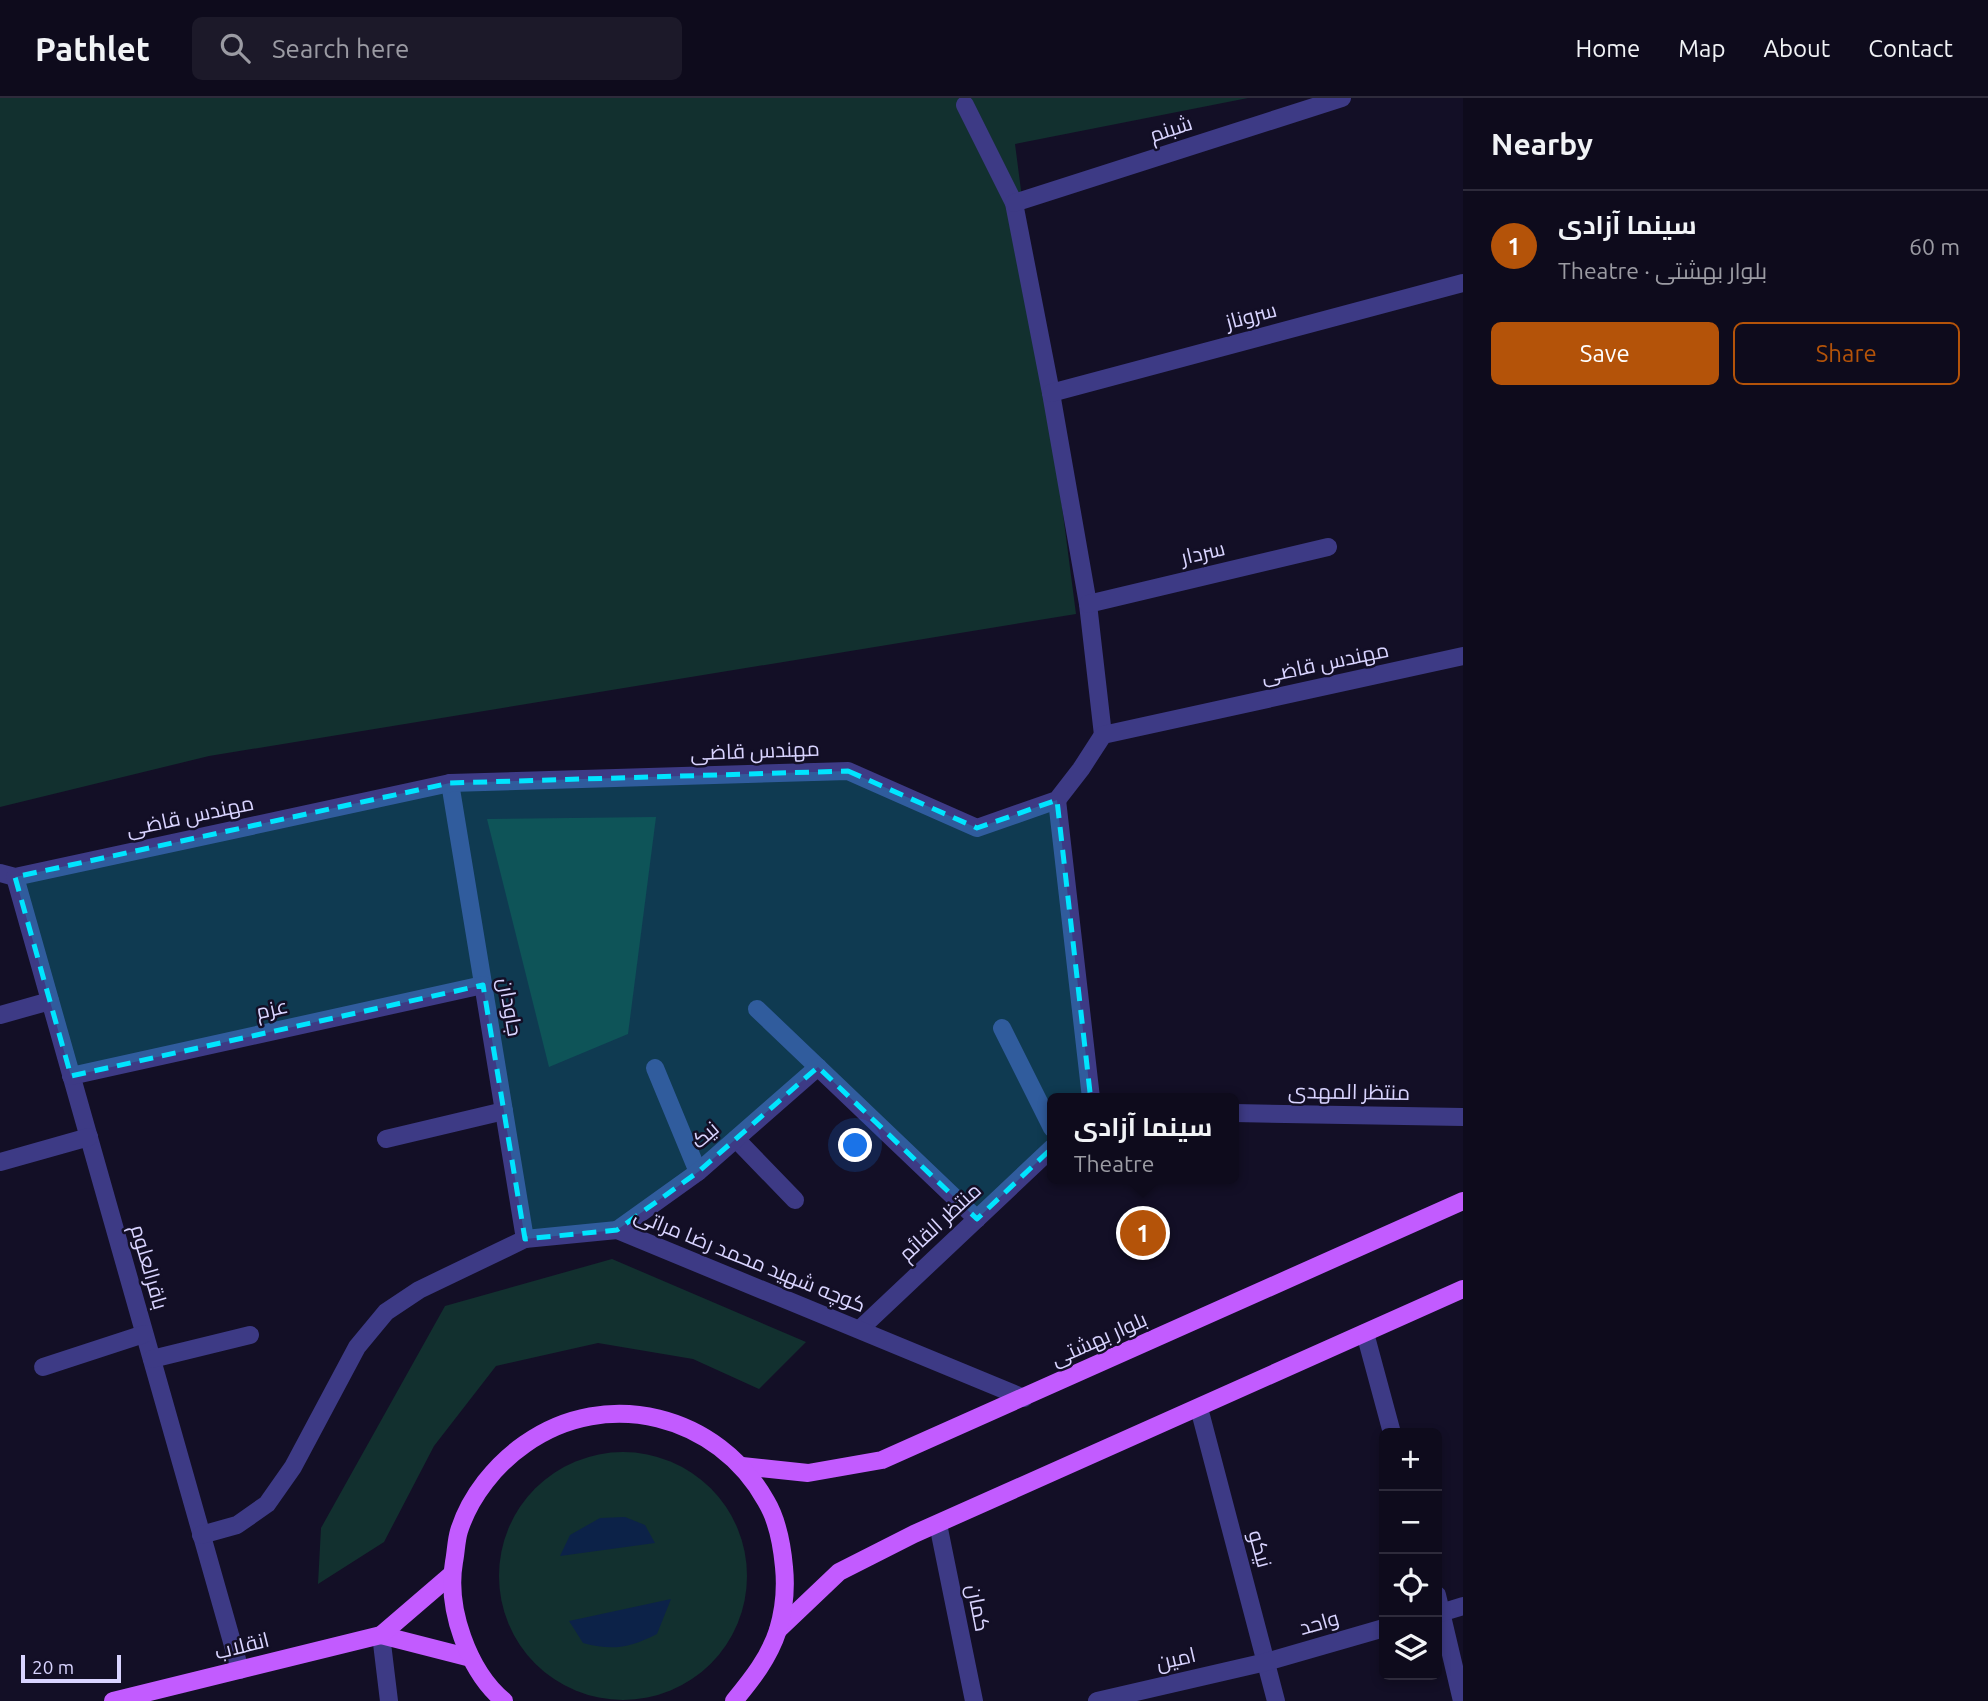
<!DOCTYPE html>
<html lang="en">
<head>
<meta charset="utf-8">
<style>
	:root { --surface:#0e0b1c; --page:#1c1929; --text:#f1f3f6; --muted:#9b9ba3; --line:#2e2b3b; --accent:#b45309 }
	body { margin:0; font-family:Ubuntu,Cairo,sans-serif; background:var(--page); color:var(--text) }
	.controls { position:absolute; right:21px; bottom:21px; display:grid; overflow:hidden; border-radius:10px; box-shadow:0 4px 10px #0003 }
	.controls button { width:63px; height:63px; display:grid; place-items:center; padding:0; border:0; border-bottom:2px solid var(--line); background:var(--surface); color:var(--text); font:35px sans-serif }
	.scale { position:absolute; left:21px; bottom:18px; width:100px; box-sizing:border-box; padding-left:7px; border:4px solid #d9d4ff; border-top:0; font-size:19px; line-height:24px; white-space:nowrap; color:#d9d4ff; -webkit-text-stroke:5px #130f26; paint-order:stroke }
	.you { position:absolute; left:856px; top:1048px; width:24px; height:24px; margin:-18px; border:5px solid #fff; border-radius:50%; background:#1a73e8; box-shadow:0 0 0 10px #1a73e833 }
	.badge { display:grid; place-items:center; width:46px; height:46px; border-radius:50%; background:var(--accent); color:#fff; font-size:23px; font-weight:700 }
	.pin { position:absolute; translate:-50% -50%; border:4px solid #fff; box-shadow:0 2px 7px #0006 }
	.popup { position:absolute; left:1047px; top:995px; width:192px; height:91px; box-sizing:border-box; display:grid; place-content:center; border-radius:10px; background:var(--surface); filter:drop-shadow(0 2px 5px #0005); font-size:23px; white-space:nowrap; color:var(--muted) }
	.popup b { font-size:26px; color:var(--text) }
	.popup::after { content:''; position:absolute; left:50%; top:100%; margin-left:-14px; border:14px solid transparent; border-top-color:var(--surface) }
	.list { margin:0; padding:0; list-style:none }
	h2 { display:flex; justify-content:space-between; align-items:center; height:91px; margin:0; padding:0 28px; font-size:30px }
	h2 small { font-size:23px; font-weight:400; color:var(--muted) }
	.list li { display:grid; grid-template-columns:46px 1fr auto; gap:21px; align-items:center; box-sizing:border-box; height:112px; padding:0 28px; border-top:2px solid var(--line) }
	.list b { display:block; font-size:26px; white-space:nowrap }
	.list p { margin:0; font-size:23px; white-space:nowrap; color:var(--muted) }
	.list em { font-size:23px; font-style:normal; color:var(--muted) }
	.actions { display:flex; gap:14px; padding:21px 28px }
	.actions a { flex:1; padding:16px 0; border:2px solid var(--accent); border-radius:10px; text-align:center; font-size:24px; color:var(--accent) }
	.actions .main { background:var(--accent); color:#fff }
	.icon { flex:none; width:38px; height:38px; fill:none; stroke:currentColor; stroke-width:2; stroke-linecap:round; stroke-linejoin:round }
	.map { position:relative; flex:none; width:1463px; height:1603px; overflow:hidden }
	header { display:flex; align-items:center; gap:42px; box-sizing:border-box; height:98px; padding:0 35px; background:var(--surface); border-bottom:2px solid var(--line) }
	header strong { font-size:33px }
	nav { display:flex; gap:38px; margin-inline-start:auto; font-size:24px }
	.search { width:490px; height:63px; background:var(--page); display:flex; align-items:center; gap:18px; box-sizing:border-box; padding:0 24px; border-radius:10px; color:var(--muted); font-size:26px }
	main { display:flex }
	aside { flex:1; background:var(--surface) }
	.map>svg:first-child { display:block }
	.green { fill:#12302f }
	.water { fill:#0c2248 }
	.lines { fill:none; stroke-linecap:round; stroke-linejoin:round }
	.minor { stroke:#3d3a85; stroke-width:18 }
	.primary { stroke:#c25bff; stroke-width:18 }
	.marked { fill:#00e5ff; fill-opacity:0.2; stroke:#00e5ff; stroke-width:5; stroke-dasharray:14 9; stroke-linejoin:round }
	.labels { text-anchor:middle; stroke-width:5; stroke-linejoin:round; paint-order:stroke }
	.street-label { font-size:21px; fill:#d9d4ff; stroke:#130f26 }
</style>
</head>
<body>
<header>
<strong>Pathlet</strong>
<div class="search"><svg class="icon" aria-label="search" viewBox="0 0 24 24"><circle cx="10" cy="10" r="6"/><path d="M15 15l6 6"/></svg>Search here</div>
<nav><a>Home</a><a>Map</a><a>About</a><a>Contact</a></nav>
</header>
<main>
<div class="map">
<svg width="1463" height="1603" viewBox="0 0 1463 1603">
	<rect width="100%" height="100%" fill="#130f26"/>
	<!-- green -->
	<g class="green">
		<polygon points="0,0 1248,0 1015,46 1076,516 209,658 0,709"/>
		<polygon points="656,719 628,936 549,969 487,721"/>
		<polygon points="612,1161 806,1244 759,1291 693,1261 598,1245 496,1268 434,1348 384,1444 318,1486 321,1430 445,1208"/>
		<circle cx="623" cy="1478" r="124"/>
	</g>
	<!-- water -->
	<g class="water">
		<polygon points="625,1419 645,1427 655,1445 560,1458 570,1437 600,1420"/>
		<path d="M671,1501L657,1536C629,1550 613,1553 583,1545L569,1523Z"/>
	</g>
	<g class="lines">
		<!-- minor -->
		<g class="minor">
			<polyline points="965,7 1014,105 1051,295 1088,506 1103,637"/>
			<polyline points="1014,105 1342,0"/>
			<polyline points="1051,295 1463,185"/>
			<polyline points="1088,506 1328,449"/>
			<polyline points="450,685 525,1141"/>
			<polyline points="1057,702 1091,1000"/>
			<polyline points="0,775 15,779 450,685 848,673 977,730 1057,702 1081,671 1103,637 1463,558"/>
			<polyline points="15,779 240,1572"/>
			<polyline points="757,911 977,1121"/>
			<polyline points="0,917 50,903"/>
			<polyline points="1002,930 1052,1030"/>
			<polyline points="655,970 698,1074"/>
			<polyline points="71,978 483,887"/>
			<polyline points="1234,1015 1463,1019"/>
			<polyline points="386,1041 504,1013"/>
			<polyline points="736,1041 795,1102"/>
			<polyline points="0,1064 89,1039"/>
			<polyline points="617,1132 698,1074 818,969"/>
			<polyline points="860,1231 1052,1050"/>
			<polyline points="1365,1235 1392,1335"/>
			<polyline points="152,1261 250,1237"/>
			<polyline points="43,1269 144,1236"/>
			<polyline points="1199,1310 1276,1603"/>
			<polyline points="938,1426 974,1603"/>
			<polyline points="201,1437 237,1427 267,1406 293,1369 357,1249 386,1214 419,1192 525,1141 617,1132 1024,1300"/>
			<polyline points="1437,1497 1462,1603"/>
			<polyline points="1437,1516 1463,1508"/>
			<polyline points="381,1537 389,1603"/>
			<polyline points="1097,1603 1266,1564 1384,1530"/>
		</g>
		<!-- primary -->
		<g class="primary">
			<polyline points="742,1368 808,1375 882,1362 1463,1103"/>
			<polyline points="778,1532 839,1474 914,1436 1463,1191"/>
			<polyline points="381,1537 471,1560"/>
			<polyline points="113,1603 381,1537 452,1476"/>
			<path d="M504,1603C468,1573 446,1510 454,1464C456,1454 456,1443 459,1433C470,1398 496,1366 525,1346C607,1288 718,1317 766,1403C778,1423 782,1447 784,1469C786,1489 784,1512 778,1532C769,1560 752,1581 734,1603"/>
		</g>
	</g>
	<!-- marked area -->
	<path class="marked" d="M848,673L977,730L1057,702L1092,1012L977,1121L818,969L698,1074L617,1132L525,1141L483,887L71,978L15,779L450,685Z"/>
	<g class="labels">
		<!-- street labels -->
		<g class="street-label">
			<text transform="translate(1171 31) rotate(-18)" y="7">شبنم</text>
			<text transform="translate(1251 218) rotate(-15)" y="7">سروناز</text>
			<text transform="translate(1203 455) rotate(-13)" y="7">سردار</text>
			<text transform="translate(1325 565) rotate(-12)" y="7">مهندس قاضی</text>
			<text transform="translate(755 653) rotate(-2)" y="7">مهندس قاضی</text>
			<text transform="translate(190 718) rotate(-12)" y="7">مهندس قاضی</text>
			<text transform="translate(510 909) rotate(80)" y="7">جاودان</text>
			<text transform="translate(272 911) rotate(-12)" y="7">عزم</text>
			<text transform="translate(1349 994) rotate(1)" y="7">منتظر المهدی</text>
			<text transform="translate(705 1037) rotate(-41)" y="7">نیک</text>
			<text transform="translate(940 1124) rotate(-43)" y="7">منتظر القائم</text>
			<text transform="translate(750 1162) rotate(22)" y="7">کوچه شهید محمد رضا مراتی</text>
			<text transform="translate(149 1169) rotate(74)" y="7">باقرالعلوم</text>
			<text transform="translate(1099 1241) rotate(-24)" y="7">بلوار بهشتی</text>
			<text transform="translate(1260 1451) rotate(75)" y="7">نیکو</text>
			<text transform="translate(978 1510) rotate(79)" y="7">کمان</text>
			<text transform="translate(1319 1525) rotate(-16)" y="7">واحد</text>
			<text transform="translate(242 1548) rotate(-14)" y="7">انقلاب</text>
			<text transform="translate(1176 1561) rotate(-13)" y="7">امین</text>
		</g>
	</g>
</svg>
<div class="controls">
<button>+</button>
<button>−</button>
<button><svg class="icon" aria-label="locate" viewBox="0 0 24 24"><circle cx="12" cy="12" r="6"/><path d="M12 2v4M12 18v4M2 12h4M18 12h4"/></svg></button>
<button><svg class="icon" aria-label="layers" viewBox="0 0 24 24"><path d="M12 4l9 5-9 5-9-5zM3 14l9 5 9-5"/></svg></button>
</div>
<div class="scale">20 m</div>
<div class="you"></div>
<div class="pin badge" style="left:1143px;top:1135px">1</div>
<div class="popup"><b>سینما آزادی</b>Theatre</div>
</div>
<aside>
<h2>Nearby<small></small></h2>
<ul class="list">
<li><span class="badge">1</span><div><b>سینما آزادی</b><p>Theatre · بلوار بهشتی</p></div><em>60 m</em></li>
</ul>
<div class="actions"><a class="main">Save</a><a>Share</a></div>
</aside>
</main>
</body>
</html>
